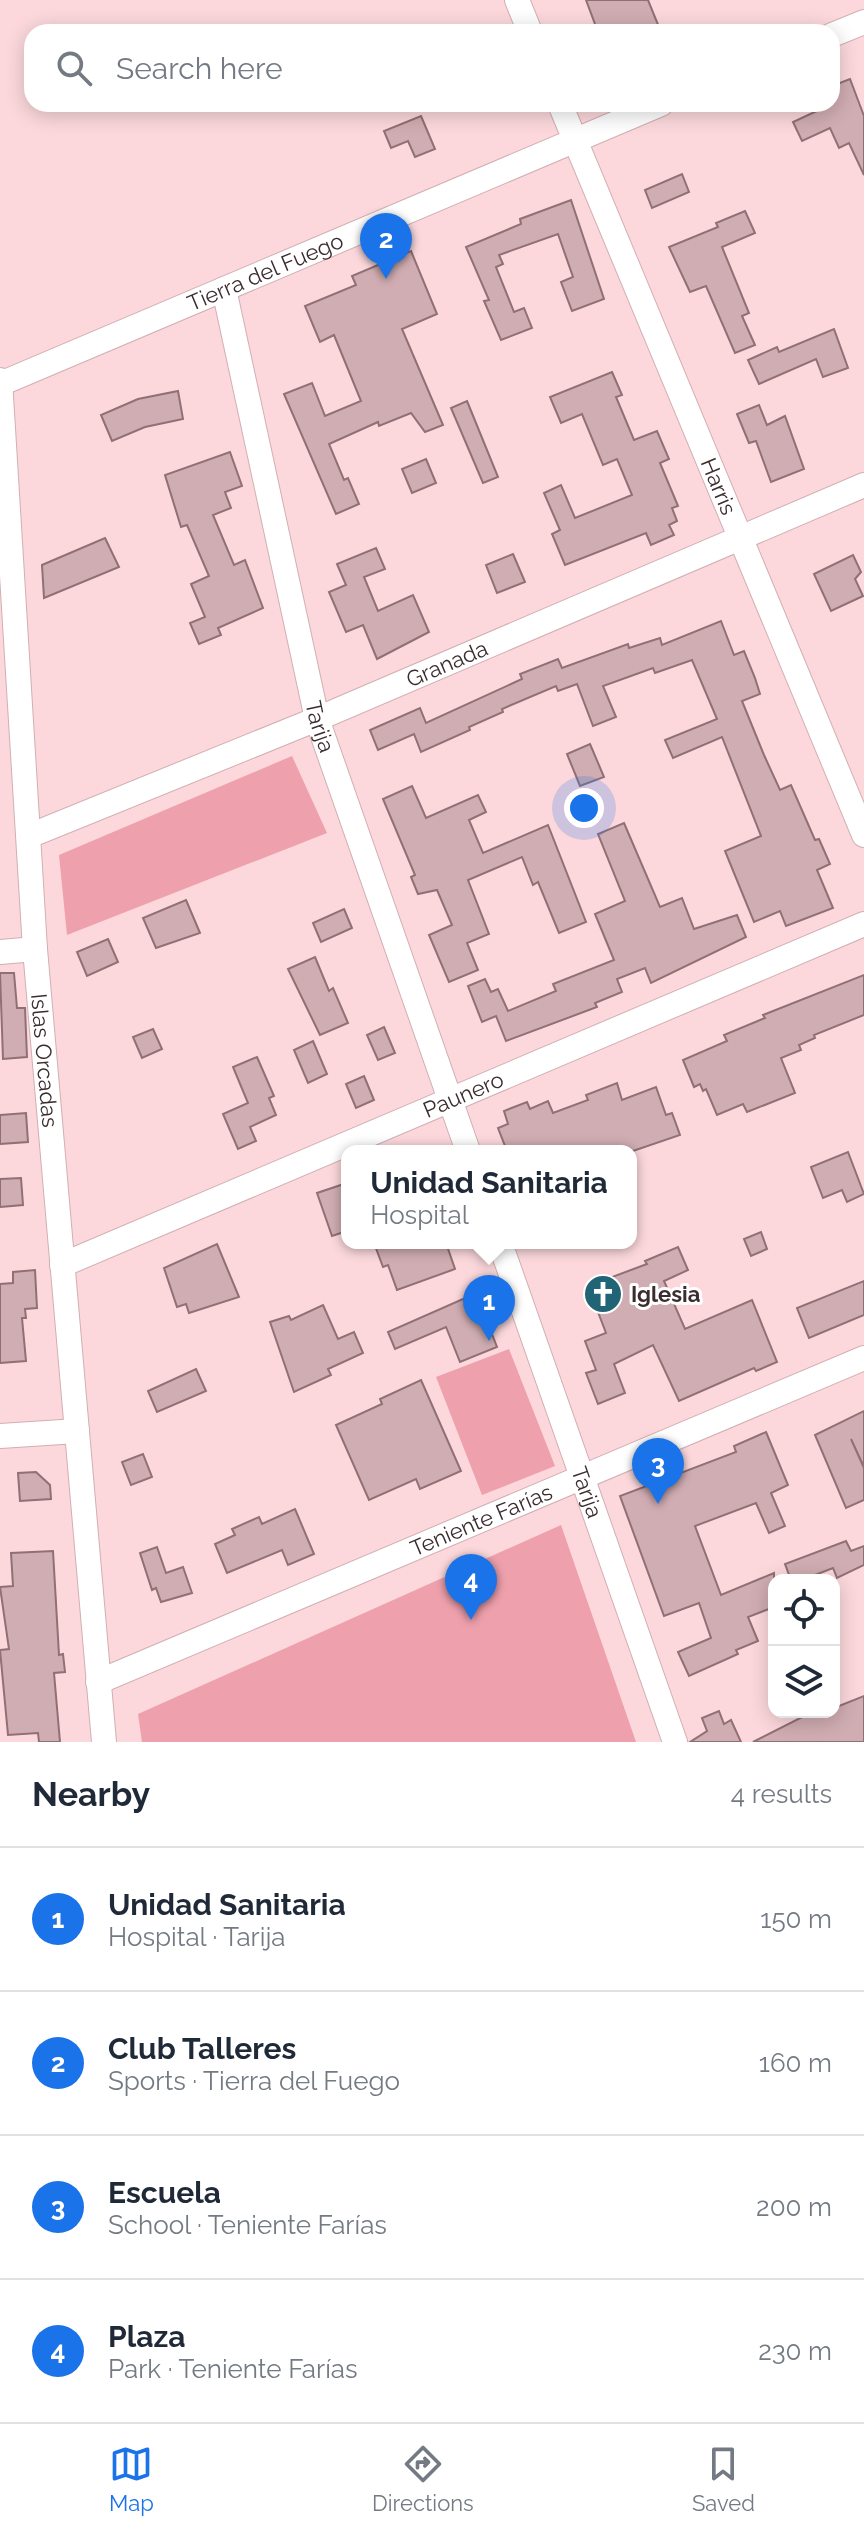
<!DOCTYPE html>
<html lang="en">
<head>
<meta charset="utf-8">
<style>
	:root { --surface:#fff; --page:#f2f2f3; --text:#1f2937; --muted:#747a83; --line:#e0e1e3; --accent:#1a73e8 }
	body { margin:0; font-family:Raleway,sans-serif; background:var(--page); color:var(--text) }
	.controls { position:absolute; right:24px; bottom:24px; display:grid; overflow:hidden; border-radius:16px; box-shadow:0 4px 20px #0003 }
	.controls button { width:72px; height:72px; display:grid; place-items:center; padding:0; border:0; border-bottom:2px solid var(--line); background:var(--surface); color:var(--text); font:40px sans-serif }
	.you { position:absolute; left:584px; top:808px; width:28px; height:28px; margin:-20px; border:6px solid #fff; border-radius:50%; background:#1a73e8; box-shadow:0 0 0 12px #1a73e833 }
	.badge { display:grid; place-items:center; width:52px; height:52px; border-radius:50%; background:var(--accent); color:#fff; font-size:26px; font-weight:700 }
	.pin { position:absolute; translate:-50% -66px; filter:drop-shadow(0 2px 4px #0008) }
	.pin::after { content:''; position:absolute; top:42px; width:28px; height:24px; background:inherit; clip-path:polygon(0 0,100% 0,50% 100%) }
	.popup { position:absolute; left:341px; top:1145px; width:296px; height:104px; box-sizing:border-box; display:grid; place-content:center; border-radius:16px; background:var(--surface); filter:drop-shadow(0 2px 6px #0005); font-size:26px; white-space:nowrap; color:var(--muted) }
	.popup b { font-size:30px; color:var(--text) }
	.popup::after { content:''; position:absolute; left:50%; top:100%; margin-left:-16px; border:16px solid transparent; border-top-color:var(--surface) }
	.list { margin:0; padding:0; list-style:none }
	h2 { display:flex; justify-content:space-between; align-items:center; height:104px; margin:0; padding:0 32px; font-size:34px }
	h2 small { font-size:26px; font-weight:400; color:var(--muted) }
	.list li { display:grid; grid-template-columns:52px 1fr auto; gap:24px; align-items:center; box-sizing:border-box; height:144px; padding:0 32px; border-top:2px solid var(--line) }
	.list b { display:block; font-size:30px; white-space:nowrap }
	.list p { margin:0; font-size:26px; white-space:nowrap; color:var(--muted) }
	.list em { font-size:26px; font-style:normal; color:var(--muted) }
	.icon { flex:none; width:44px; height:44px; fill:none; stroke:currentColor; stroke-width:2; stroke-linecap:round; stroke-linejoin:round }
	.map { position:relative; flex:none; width:864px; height:1742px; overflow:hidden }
	.search { position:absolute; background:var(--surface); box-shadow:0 4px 20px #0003; left:24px; right:24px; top:24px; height:88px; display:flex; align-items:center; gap:20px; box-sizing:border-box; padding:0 28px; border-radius:24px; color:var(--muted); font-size:30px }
	.sheet { height:680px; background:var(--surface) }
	nav { display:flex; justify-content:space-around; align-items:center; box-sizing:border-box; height:112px; border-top:2px solid var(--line); background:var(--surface); font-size:22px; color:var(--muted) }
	nav a { display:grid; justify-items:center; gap:4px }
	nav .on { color:var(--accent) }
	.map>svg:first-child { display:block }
	.green { fill:#eea0ac }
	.building { fill:#d0adb2; stroke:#907075; stroke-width:2 }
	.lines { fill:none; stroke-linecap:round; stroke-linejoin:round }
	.minor-casing { stroke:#d1afb3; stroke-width:26 }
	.minor { stroke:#fff; stroke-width:24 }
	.labels { text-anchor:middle; stroke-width:6; stroke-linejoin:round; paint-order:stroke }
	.street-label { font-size:22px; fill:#3b2d2f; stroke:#fff }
	.poi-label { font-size:22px; font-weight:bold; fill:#3b2d2f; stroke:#fff; text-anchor:start }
</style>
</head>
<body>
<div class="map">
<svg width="864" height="1742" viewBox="0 0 864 1742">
	<rect width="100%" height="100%" fill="#fcd8dc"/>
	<!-- green -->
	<g class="green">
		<polygon points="292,756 327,833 67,935 59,855"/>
		<polygon points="509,1349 555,1466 482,1495 436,1377"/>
		<polygon points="561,1525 636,1742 142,1742 138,1714"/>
	</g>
	<!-- building -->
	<g class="building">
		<polygon points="586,0 648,0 661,32 598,32"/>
		<polygon points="850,79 864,116 864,175 849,143 839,148 830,128 802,141 793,122 832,104 832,86"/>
		<polygon points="421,116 435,149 415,157 408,141 391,148 384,131"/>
		<polygon points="682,174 689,192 652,208 645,190"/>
		<polygon points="571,200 604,299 572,311 561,282 573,277 558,234 499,255 503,264 496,267 514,312 524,308 532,328 501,340 484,301 489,300 466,247 521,224 520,219"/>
		<polygon points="745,211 755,233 722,247 749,313 742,316 755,345 735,353 706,286 690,292 669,247 718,227 716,223"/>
		<polygon points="411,251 437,314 402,329 443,425 425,432 411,413 379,426 378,422 329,444 344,480 348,478 359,504 336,514 284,394 312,383 325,416 361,401 334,335 320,342 305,306 356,285 352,276"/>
		<polygon points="834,329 848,368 823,377 816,359 759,384 748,360 777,347 779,352"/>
		<polygon points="612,372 622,395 616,397 634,440 657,431 669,459 660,463 678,506 672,508 677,521 669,525 674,535 651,545 646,533 565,565 552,534 560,530 544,493 561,485 575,518 632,495 617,459 603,465 582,414 561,423 550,397"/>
		<polygon points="178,391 183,419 145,427 112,441 101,415 138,399"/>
		<polygon points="467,401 498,477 483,483 451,408"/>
		<polygon points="759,405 767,425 785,416 804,469 771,482 756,441 749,443 737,414"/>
		<polygon points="230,452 242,486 225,492 231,508 213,515 234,565 245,560 263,608 218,628 221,635 199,644 190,623 205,617 191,584 209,576 187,525 181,527 165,475"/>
		<polygon points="426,459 436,483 412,493 402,469"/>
		<polygon points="105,538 119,567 44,598 42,565"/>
		<polygon points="376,548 385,569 364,577 378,611 413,595 429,632 377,659 363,625 346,632 329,592 346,585 337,564"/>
		<polygon points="513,554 525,582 497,593 486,565"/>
		<polygon points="853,555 861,572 855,579 863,596 831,611 814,574"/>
		<polygon points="721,621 734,655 744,651 755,678 760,694 742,701 764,755 780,790 791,785 815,840 819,839 830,864 817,870 833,908 786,926 780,911 754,922 725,851 761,836 722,737 673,758 665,740 717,719 692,660 655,673 653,668 603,686 616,717 593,726 577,684 558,691 556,686 502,709 503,712 469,727 470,730 421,752 414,734 378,750 370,730 420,708 426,723 522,679 520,674 558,659 562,668 628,644 629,648 660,638 662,645"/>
		<polygon points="590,744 604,777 580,786 567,754"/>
		<polygon points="412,786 426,818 478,795 486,812 469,820 483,853 548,825 586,922 559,933 538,882 533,885 522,857 468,880 489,934 467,943 478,970 449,982 429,935 452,925 437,890 418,894 411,877 415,875 383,799"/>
		<polygon points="624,823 660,907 682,898 694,929 737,915 746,937 651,983 645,968 617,979 622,992 595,1003 597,1007 506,1041 496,1016 482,1022 468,986 485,979 491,992 498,989 508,1011 556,991 553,984 614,960 595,914 625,901 598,834"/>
		<polygon points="186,900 200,933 156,948 143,918"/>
		<polygon points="344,909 352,928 321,942 313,923"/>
		<polygon points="108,939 118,962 87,976 77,952"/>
		<polygon points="315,957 329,991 333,988 348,1023 320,1035 288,969"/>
		<polygon points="0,973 14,973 17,1008 25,1008 27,1057 3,1059"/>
		<polygon points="864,975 864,1015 814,1035 815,1038 799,1045 801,1050 781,1058 795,1093 747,1112 743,1104 717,1115 706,1089 703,1091 700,1084 694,1087 683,1060 727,1041 724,1035 765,1018 763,1015"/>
		<polygon points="384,1027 395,1053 378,1060 367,1035"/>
		<polygon points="153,1029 162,1049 142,1058 133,1037"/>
		<polygon points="313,1041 327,1074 308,1083 294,1050"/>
		<polygon points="257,1057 274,1096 269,1098 276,1115 250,1127 256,1141 238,1149 223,1114 248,1103 233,1067"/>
		<polygon points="364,1076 374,1100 356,1108 346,1084"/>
		<polygon points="617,1083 622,1100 656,1087 666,1115 672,1113 680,1135 633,1151 507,1151 498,1128 508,1124 504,1111 527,1102 530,1109 548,1101 553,1113 588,1100 586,1095"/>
		<polygon points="26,1113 28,1142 0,1144 0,1115"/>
		<polygon points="848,1152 864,1194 847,1202 842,1190 823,1198 811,1167"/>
		<polygon points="21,1178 23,1205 0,1207 0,1179"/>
		<polygon points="347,1183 347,1231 332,1236 317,1193"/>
		<polygon points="761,1232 767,1249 751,1256 744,1239"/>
		<polygon points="374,1243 446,1243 455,1269 397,1290 388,1265 383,1267"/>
		<polygon points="217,1244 239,1297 189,1313 186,1304 177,1307 164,1268"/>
		<polygon points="678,1247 688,1270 664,1281 685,1329 752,1300 777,1362 756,1371 754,1368 679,1401 653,1345 614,1364 625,1393 598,1404 586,1373 596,1370 585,1341 606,1333 588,1286 647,1264 645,1261"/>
		<polygon points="35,1270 37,1308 25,1309 26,1318 22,1318 26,1361 0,1363 0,1284 13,1283 13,1272"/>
		<polygon points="864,1281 864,1315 809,1338 797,1308"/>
		<polygon points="472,1295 477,1296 497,1347 460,1362 446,1327 395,1349 388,1332"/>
		<polygon points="323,1305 338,1339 354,1332 363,1353 328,1369 331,1375 294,1392 270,1322 289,1316 291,1320"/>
		<polygon points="196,1369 206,1391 157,1412 148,1391"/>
		<polygon points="421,1380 461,1471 420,1489 416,1479 369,1500 336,1425 382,1404 380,1399"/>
		<polygon points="864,1411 864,1467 851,1439 864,1468 864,1500 846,1508 815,1435"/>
		<polygon points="766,1432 788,1485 771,1493 785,1526 769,1533 756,1503 695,1526 721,1595 774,1573 774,1607 748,1617 758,1641 736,1650 738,1654 689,1676 678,1652 711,1638 699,1603 664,1616 620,1496 736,1452 734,1446"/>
		<polygon points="143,1454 152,1477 131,1485 122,1462"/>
		<polygon points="36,1472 50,1485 51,1499 20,1501 18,1473"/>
		<polygon points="295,1509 314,1554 288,1565 282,1550 227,1573 215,1544 235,1535 232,1529 259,1517 262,1524"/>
		<polygon points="846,1541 851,1551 864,1546 864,1565 837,1578 833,1568 802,1580 791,1580 785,1564"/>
		<polygon points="157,1547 166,1573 183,1567 192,1593 161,1602 156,1588 152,1590 140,1553"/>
		<polygon points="53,1551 59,1655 63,1654 65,1672 54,1673 60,1742 39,1742 38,1733 8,1735 0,1650 9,1649 0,1587 13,1586 11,1553"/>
		<polygon points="864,1696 864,1742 753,1742 812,1712 834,1712 834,1708"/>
		<polygon points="719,1711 724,1724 731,1720 741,1742 690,1742 707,1731 702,1718"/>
	</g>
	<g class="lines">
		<defs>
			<g id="minor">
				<polyline points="517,0 530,32"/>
				<polyline points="832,35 864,22"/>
				<path id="s1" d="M560,104L864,835"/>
				<path id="s2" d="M224,289L317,719L468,1151"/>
				<path id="s3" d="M0,380L35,949L104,1742"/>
				<path id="s4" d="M0,384L661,104"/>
				<path id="s5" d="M29,836L317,719L864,485"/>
				<polyline points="0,952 35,949"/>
				<path id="s6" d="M500,1243L675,1742"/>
				<path id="s7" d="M62,1265L864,924"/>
				<polyline points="0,1436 77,1431"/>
				<path id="s8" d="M98,1682L864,1358"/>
			</g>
		</defs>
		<!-- minor casing -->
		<use href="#minor" class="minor-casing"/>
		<!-- minor -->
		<use href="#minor" class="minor"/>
	</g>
	<!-- icons -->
	<defs>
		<symbol id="church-disc" viewBox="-11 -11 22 22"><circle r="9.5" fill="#206476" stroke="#fff"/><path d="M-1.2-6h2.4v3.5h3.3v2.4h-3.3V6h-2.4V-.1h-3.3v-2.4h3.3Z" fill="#fff"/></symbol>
	</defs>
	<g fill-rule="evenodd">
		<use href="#church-disc" x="581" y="1272" width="44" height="44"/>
	</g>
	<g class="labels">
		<!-- street labels -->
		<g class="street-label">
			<text dy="8" stroke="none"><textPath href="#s4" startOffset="288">Tierra del Fuego</textPath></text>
			<text dy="8" stroke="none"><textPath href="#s1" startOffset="414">Harris</textPath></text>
			<text dy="8" stroke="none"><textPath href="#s5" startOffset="452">Granada</textPath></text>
			<text dy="8" stroke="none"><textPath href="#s2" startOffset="448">Tarija</textPath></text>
			<text dy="8" stroke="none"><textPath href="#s3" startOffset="682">Islas Orcadas</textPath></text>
			<text dy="8" stroke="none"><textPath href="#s7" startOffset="436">Paunero</textPath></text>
			<text dy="8" stroke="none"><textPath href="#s6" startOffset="264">Tarija</textPath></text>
			<text dy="8" stroke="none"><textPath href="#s8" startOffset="416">Teniente Farías</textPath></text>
		</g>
		<!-- poi labels -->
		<g class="poi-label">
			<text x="631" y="1302">Iglesia</text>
		</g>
	</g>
</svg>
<div class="controls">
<button><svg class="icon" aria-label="locate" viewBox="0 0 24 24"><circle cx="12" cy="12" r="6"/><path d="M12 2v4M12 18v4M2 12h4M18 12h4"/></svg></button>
<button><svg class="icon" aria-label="layers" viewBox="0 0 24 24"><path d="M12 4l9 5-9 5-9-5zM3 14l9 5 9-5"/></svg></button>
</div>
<div class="you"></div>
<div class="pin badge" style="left:489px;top:1341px">1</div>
<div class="popup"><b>Unidad Sanitaria</b>Hospital</div>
<div class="pin badge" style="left:386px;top:279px">2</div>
<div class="pin badge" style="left:658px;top:1504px">3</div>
<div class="pin badge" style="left:471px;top:1620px">4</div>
<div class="search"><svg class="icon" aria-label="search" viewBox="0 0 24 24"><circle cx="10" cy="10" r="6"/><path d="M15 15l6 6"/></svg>Search here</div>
</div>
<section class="sheet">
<h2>Nearby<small>4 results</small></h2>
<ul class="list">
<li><span class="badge">1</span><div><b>Unidad Sanitaria</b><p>Hospital · Tarija</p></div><em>150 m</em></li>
<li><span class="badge">2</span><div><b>Club Talleres</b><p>Sports · Tierra del Fuego</p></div><em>160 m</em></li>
<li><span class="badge">3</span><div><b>Escuela</b><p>School · Teniente Farías</p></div><em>200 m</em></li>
<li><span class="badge">4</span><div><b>Plaza</b><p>Park · Teniente Farías</p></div><em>230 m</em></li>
</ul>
</section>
<nav>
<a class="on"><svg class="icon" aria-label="map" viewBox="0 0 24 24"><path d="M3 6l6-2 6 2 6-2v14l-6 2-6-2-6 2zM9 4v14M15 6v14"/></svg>Map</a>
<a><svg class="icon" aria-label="directions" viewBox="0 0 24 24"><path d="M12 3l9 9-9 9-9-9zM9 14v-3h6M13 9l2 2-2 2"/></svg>Directions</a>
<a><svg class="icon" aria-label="saved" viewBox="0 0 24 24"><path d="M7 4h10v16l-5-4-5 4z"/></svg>Saved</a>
</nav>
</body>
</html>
